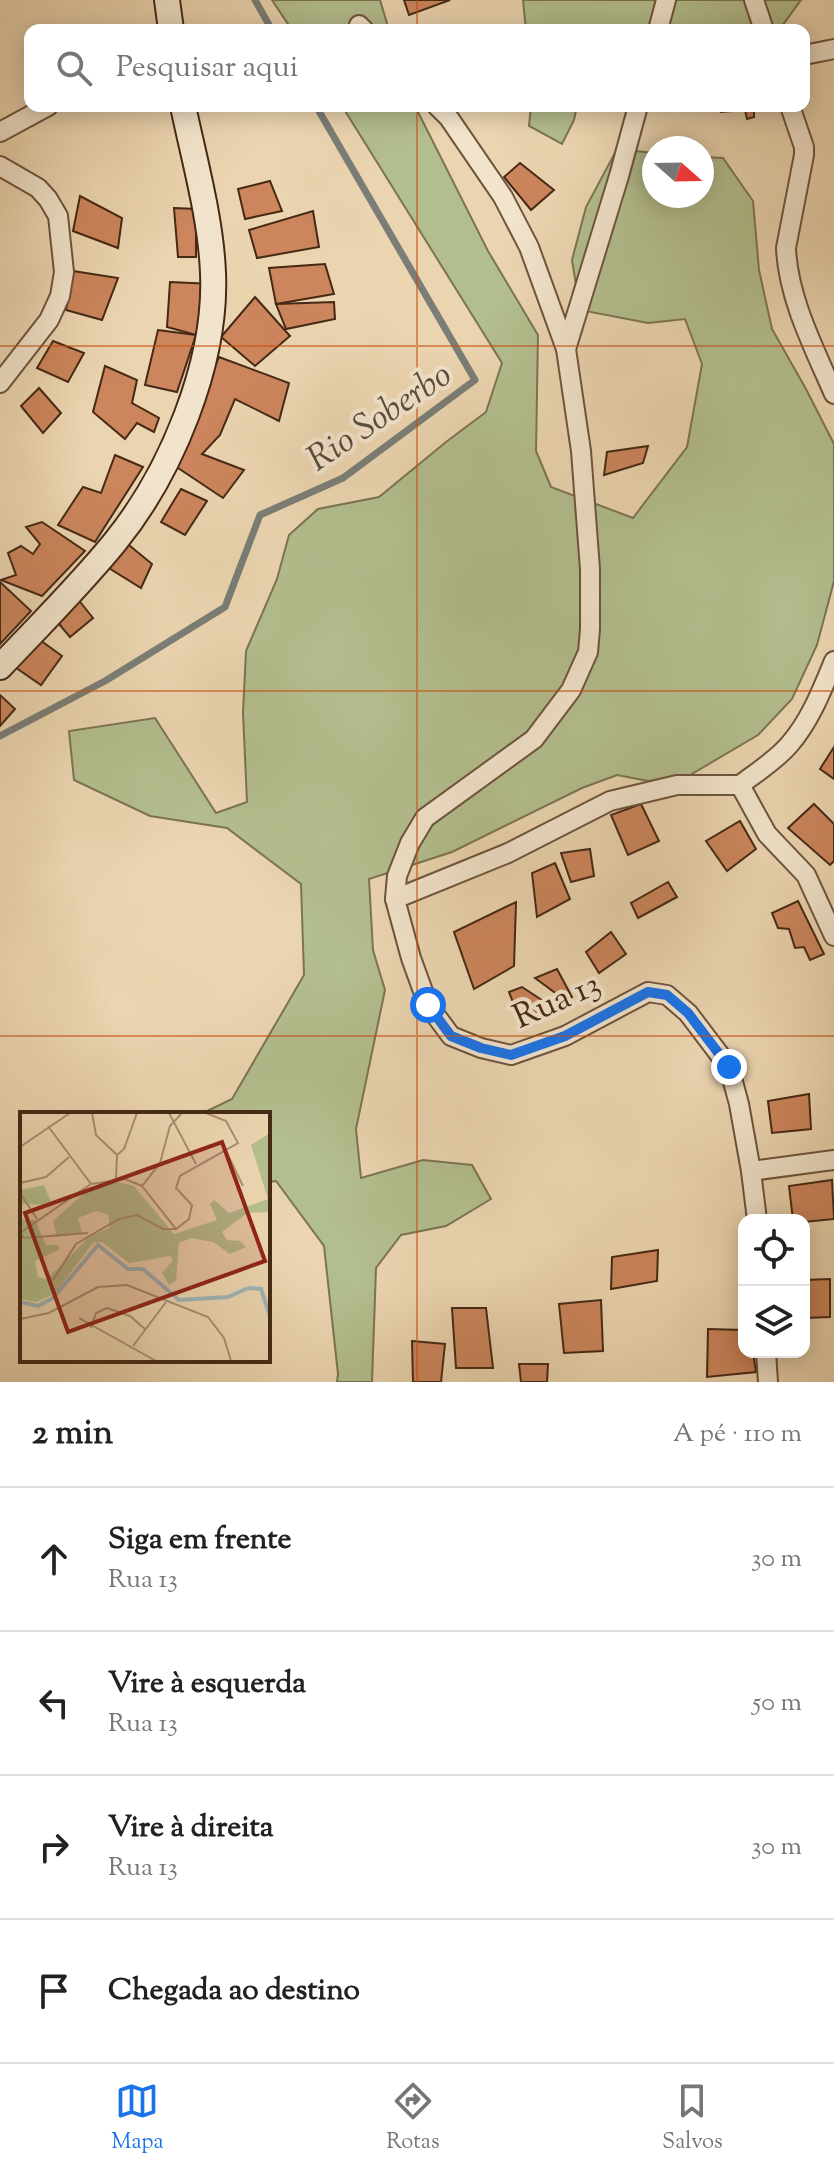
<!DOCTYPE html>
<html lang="pt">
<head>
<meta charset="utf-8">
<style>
	:root { --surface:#fff; --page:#f6f6f6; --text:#222; --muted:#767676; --line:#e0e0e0; --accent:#1a73e8 }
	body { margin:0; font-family:"Sorts Mill Goudy",serif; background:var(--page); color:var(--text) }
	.controls { position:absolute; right:24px; bottom:24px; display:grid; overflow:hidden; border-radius:16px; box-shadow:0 4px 20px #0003 }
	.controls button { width:72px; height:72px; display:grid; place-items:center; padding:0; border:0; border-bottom:2px solid var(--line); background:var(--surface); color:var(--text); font:40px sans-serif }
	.compass { position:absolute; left:642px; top:136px; width:72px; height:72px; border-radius:50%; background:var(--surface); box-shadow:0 4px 20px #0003; rotate:110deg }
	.stop { position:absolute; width:24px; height:24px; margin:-18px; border:6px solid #1a73e8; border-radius:50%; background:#fff }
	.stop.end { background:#1a73e8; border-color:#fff; box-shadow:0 2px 8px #0008 }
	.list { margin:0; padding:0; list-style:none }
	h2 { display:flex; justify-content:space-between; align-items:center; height:104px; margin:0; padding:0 32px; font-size:34px }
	h2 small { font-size:26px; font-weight:400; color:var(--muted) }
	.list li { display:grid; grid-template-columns:52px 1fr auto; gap:24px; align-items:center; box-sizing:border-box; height:144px; padding:0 32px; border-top:2px solid var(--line) }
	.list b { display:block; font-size:30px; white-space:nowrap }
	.list p { margin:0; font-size:26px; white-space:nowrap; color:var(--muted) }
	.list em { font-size:26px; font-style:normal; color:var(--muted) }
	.icon { flex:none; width:44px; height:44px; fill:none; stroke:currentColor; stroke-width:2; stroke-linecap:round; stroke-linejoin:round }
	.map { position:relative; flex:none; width:834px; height:1382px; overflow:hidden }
	.search { position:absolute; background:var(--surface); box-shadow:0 4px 20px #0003; left:24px; right:24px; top:24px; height:88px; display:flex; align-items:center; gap:20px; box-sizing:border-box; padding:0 28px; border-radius:16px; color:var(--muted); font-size:30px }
	.sheet { height:680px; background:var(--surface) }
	nav { display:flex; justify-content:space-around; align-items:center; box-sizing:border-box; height:112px; border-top:2px solid var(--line); background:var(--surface); font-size:22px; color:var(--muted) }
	nav a { display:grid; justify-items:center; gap:4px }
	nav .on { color:var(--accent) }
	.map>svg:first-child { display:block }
	.green { fill:#b3be8e; stroke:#7c7452; stroke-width:2 }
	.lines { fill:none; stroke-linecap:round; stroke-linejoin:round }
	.stream { stroke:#7a7e76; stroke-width:7 }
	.building { fill:#cc855c; stroke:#452915; stroke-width:2 }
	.minor-casing { stroke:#6e543c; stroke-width:22 }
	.secondary-casing { stroke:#452915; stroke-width:28 }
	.minor { stroke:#f2e4cc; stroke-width:18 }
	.secondary { stroke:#f2e4cc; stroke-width:24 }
	.route { stroke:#1a73e8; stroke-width:10 }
	.grid { fill:none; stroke:#c74f0e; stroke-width:2; stroke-opacity:0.55 }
	.labels { text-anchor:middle; stroke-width:8; stroke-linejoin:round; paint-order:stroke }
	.street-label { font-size:34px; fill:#452915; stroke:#f2e4cc }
	.water-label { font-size:36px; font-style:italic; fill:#5b4c3e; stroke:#f2e4cc }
	.inset-river { fill:none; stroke:#9eb6b7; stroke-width:4 }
	.inset-road { fill:none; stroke:#a99072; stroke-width:2 }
	.view { fill:#8f2418; fill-opacity:0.15; stroke:#8f2418; stroke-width:4 }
	.inset-edge { fill:none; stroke:#452915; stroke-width:4 }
</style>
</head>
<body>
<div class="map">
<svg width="834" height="1382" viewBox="0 0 834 1382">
	<rect width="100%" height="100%" fill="#ebd5b0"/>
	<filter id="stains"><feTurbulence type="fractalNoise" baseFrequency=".0025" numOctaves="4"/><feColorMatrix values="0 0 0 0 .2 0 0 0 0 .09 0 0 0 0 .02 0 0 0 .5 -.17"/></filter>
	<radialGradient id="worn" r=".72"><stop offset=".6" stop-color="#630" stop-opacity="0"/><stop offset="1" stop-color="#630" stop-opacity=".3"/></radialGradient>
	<!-- green -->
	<g class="green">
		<polygon points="272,0 380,0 389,30 292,30"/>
		<polygon points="523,0 801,0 779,30 526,30"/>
		<polygon points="342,106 415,106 488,251 538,335 536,451 551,487 633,518 687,447 702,364 685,319 648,323 580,310 572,260 586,207 617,149 654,153 654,196 702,196 702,157 723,158 753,201 759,270 772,329 806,389 834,444 834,581 817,645 792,699 758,735 690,775 648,781 617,775 582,788 452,852 369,879 373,950 385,990 356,1129 361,1178 423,1160 472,1165 491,1199 446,1226 401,1235 376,1268 372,1382 337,1382 338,1374 324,1246 276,1181 268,1182 268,1114 201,1114 232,1099 304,975 301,884 227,828 150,816 74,780 69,731 155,718 216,813 247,802 243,713 246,651 277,579 289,535 318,509 379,497 446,442 486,412 502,363"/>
		<polygon points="531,106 577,106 574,120 562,144 529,126"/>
	</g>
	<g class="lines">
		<!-- stream -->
		<g class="stream">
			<polyline points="255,0 272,30"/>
			<polyline points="0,736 105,681 225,607 260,515 343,478 475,380 316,106"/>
		</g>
	</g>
	<!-- building -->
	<g class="building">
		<polygon points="404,0 450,0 409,15"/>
		<polygon points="720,106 759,106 754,107 754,117 747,119 745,110 721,112"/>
		<polygon points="520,163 554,190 531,210 504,177"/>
		<polygon points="270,181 282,211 245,219 238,189"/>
		<polygon points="80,196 122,218 118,248 73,231"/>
		<polygon points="174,208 196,209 196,257 178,257"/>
		<polygon points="313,211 319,247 257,258 249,230"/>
		<polygon points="325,264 334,294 276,304 269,268"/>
		<polygon points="73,271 118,278 102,320 66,310"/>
		<polygon points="170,282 213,284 196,335 167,327"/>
		<polygon points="255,297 290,336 255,366 221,337"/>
		<polygon points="334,302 335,319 286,329 276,304"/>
		<polygon points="158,330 196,335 177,392 145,385"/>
		<polygon points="53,341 84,353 68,382 37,368"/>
		<polygon points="219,357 289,383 279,421 235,399 220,435 202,454 244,470 223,498 172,464"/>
		<polygon points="105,366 137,380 132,403 159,418 154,432 137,423 125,439 93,412"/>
		<polygon points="39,388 61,413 43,433 21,406"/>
		<polygon points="648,446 643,463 604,475 607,452"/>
		<polygon points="115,455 143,467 95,542 58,525 83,487 101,493"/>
		<polygon points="181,489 207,501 185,535 161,522"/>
		<polygon points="42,522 85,551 42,596 1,580 16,575 8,553 21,546 33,554 40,544 26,527"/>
		<polygon points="124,541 152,564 141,588 104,565"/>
		<polygon points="0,582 31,611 0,644"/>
		<polygon points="77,598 93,618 70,637 54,618"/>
		<polygon points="33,635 62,656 41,685 12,665"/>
		<polygon points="0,695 15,709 0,726"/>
		<polygon points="834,747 834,779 820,769"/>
		<polygon points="641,804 659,841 628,855 611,815"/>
		<polygon points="814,804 834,824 834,861 830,865 788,828"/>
		<polygon points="740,821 756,849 727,871 706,841"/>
		<polygon points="590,849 594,876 571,882 561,853"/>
		<polygon points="555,863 570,899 537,917 532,873"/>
		<polygon points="668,882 677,897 638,918 631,903"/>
		<polygon points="798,901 824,954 810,960 804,947 795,948 789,929 778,928 772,913"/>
		<polygon points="516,902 514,966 474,989 454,932"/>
		<polygon points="611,932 626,954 599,973 586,952"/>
		<polygon points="557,969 572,997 565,1000 535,978"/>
		<polygon points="522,987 551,1006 520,1020 509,992"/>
		<polygon points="809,1094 811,1129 772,1133 768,1101"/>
		<polygon points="832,1180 834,1219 804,1222 804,1220 793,1220 789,1186"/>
		<polygon points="658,1250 657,1281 611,1289 612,1257"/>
		<polygon points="830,1279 830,1317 804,1318 804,1280"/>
		<polygon points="601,1300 603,1351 564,1353 559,1304"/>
		<polygon points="452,1308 486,1308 493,1368 456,1368"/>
		<polygon points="708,1329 744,1330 744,1352 753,1352 756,1372 707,1377"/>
		<polygon points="412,1341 445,1344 441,1382 413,1382"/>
		<polygon points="519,1364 548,1364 547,1382 521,1382"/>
	</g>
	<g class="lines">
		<defs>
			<g id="minor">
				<polyline points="754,0 764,30"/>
				<polyline points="359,25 364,30"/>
				<polyline points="658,30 666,0"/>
				<polyline points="804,55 834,49"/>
				<path d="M790,106L804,147V155L786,248C788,298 814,348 834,394"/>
				<polyline points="0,132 48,106"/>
				<polyline points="0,166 38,188 48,199 58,216 64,272 60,296 49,320 0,383"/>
				<polyline points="566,349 619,176 638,106"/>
				<path d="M834,661C822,690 810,721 789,745C775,761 757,772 740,785L767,834L806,875L834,936"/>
				<polyline points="740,785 677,785 610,801 508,853 395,899 411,958 428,1005 451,1036 481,1048 511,1055 565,1036 648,992 667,995 688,1013 729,1067 739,1104 751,1171 757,1220"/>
				<polyline points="395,899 397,876 410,843 425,818 534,739 571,690 588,652 590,629 590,569 581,451 566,349 529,247 503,197 449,118 437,106"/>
				<polyline points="751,1171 834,1160"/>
				<polyline points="766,1352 768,1382"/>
			</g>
			<g id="secondary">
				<polyline points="167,0 171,30"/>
				<path d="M0,667C38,627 81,584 115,542C171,473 217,363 213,273C211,219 194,159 183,106"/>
			</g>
		</defs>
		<!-- minor casing -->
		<use href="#minor" class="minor-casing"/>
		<!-- secondary casing -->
		<use href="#secondary" class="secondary-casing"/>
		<!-- minor -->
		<use href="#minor" class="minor"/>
		<!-- secondary -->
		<use href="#secondary" class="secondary"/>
	</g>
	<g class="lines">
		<!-- route -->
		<polyline class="route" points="428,1005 451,1036 481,1048 511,1055 565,1036 648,992 667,995 688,1013 729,1067"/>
	</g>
	<!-- grid -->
	<path class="grid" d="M417,0V30M417,106V1382M0,346H834M0,691H834M0,1036H834"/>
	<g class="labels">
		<!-- street labels -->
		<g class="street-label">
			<text transform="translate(556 999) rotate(-24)" y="12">Rua 13</text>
		</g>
		<!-- water labels -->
		<g class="water-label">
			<text transform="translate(378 415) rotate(-34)" y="13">Rio Soberbo</text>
		</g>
	</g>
	<!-- overview -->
	<g transform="translate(20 1112)">
		<rect width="250" height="250" fill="#ebd5b0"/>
		<path d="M250,21V100L227,101L202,120L207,128L220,129L226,135L210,142L193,130L171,126L159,131L156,169L149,173L142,161L153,148L150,144L109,151L82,130H74L34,182L16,190L0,187V107L15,108L26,133H39V138L15,149L18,165L27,167L68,126L89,116V103L76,99L58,106L62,121L37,125L33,109L70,76L98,70L114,74L154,122L197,108L190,92L194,88L209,101L248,87L231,33ZM24,73L32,93L0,92V78Z" fill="#b3be8e"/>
		<path class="inset-river" d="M228,176L241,177L250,204M0,190L18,194L33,186L78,133L108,157H123L159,188L208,185L228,176"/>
		<path class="inset-road" d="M72,1L76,23L97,43L96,67M149,1L176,52M28,14L71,72M0,35L50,1M206,39L223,74M97,43L104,37L117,1M0,71L26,65L49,45M122,74L156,117L169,107L172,93L156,76L160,64L218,31L206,9L186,1M0,81L17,107M68,121L4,126L0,121L71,72L105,67L122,74L140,51L150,14L162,1M33,168L56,132L99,107L117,103L143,117H156M59,206L136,249M0,207L29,201L78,175L107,173L188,205L204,226L211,249M71,216L76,201L87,196L110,204L126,218M113,234L146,190"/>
		<path class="view" d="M202,30L245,149L48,220L5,101Z"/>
		<rect width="250" height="250" class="inset-edge"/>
	</g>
	<rect width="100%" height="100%" filter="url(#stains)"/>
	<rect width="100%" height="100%" fill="url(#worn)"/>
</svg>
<div class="controls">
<button><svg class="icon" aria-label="locate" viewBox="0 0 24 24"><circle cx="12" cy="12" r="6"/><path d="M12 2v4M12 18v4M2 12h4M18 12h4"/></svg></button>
<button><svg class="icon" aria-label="layers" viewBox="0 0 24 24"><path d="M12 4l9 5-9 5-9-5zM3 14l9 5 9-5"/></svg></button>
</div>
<svg class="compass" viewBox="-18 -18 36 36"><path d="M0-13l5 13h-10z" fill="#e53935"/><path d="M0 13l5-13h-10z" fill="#767676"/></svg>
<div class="stop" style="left:428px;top:1005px"></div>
<div class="stop end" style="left:729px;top:1067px"></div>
<div class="search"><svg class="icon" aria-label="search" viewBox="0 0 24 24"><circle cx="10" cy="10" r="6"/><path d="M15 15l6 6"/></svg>Pesquisar aqui</div>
</div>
<section class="sheet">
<h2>2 min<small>A pé · 110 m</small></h2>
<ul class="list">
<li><svg class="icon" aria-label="ahead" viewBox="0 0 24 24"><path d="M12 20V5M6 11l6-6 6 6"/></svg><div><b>Siga em frente</b><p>Rua 13</p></div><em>30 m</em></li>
<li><svg class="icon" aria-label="left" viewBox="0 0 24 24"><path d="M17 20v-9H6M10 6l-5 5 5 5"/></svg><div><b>Vire à esquerda</b><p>Rua 13</p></div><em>50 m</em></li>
<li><svg class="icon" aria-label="right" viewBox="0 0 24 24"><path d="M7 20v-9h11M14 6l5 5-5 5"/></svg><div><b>Vire à direita</b><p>Rua 13</p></div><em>30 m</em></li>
<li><svg class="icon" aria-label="arrive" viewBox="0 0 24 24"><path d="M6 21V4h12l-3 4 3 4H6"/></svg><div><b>Chegada ao destino</b></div></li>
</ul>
</section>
<nav>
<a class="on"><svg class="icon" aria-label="map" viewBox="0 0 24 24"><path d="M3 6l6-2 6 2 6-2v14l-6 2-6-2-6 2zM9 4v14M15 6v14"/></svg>Mapa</a>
<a><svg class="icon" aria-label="directions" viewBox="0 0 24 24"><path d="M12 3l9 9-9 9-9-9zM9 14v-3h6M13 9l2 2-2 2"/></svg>Rotas</a>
<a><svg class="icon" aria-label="saved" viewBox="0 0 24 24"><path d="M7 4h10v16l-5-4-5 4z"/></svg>Salvos</a>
</nav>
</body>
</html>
